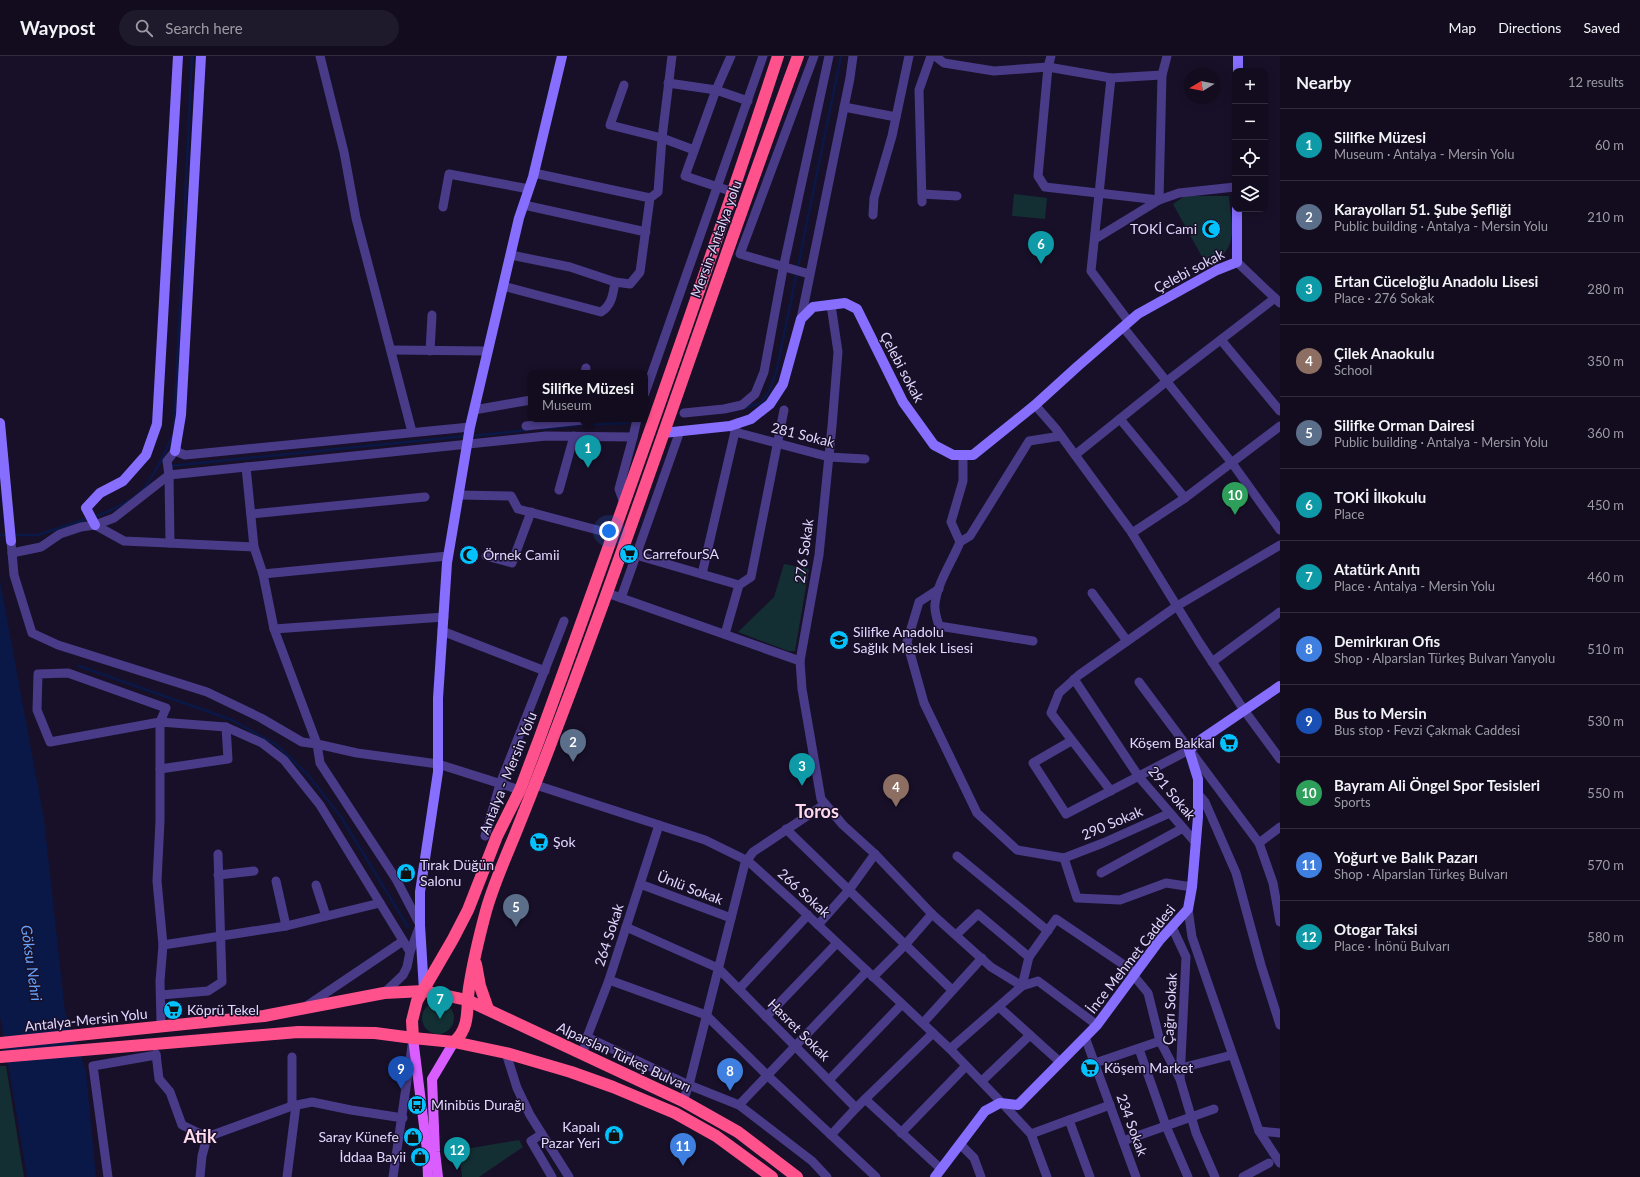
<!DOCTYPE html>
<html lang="en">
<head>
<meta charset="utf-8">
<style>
	:root { --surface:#120c1e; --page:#1f1a2b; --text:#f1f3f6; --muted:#9c9ba4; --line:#312c3c; --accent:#03c2ff }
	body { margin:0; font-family:Lato,sans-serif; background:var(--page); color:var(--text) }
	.controls { position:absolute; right:12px; top:12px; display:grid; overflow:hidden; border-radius:8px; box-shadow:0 2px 10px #0003 }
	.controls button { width:36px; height:36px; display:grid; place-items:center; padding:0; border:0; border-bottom:1px solid var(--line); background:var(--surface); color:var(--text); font:20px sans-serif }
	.compass { position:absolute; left:1184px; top:12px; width:36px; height:36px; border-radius:50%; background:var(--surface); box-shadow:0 2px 10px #0003; rotate:260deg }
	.you { position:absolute; left:609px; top:475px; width:14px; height:14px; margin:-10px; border:3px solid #fff; border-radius:50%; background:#1a73e8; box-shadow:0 0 0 6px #1a73e833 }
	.badge { display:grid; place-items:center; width:26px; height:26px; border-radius:50%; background:var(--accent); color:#fff; font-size:13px; font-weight:700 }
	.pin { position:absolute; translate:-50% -33px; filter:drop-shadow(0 1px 2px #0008) }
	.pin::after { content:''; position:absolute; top:21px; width:14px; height:12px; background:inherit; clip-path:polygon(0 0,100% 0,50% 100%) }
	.popup { position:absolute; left:528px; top:314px; width:120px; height:52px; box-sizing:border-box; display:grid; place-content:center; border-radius:8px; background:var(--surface); filter:drop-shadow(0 1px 3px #0005); font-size:13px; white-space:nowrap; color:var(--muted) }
	.popup b { font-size:15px; color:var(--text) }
	.popup::after { content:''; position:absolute; left:50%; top:100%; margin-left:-8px; border:8px solid transparent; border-top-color:var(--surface) }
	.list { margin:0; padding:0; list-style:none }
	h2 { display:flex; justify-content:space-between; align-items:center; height:52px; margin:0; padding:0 16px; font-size:17px }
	h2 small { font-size:13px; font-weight:400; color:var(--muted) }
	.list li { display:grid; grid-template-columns:26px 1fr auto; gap:12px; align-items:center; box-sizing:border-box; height:72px; padding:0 16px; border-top:1px solid var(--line) }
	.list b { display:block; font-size:15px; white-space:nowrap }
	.list p { margin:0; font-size:13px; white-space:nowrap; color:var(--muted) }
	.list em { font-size:13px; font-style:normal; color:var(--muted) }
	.icon { flex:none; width:22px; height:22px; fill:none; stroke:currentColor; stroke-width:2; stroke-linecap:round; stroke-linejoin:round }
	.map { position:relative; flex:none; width:1280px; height:1121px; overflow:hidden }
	header { display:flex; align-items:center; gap:24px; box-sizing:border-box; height:56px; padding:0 20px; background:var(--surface); border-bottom:1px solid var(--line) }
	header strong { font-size:19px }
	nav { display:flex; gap:22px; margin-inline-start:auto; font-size:14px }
	.search { width:280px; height:36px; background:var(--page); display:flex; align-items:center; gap:10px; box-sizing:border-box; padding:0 14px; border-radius:22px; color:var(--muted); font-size:15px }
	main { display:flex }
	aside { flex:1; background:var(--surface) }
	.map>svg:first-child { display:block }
	.green { fill:#132f33 }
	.water { fill:#0a1847 }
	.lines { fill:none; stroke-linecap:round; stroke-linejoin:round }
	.stream { stroke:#0a1847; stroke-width:2.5 }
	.street { stroke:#493b88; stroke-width:9 }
	.secondary { stroke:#876eff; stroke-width:10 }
	.primary { stroke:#da5eff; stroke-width:10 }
	.highway { stroke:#ff528c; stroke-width:12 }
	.labels { text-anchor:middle; stroke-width:3; stroke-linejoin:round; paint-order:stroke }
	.poi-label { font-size:14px; fill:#e2d7ff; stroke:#181028; text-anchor:start }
	.street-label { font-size:14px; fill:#e2d7ff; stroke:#181028 }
	.water-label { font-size:15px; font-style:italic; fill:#65a2ff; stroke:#181028 }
	.district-label { font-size:18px; font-weight:bold; fill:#ffd9ec; stroke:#181028 }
</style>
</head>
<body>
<header>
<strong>Waypost</strong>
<div class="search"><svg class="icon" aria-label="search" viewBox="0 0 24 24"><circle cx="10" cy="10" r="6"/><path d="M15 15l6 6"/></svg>Search here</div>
<nav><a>Map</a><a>Directions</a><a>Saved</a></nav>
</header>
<main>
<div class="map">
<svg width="1280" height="1121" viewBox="0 0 1280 1121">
	<rect width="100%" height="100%" fill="#181028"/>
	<!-- green -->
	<g class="green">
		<polygon points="1014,138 1047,142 1045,163 1012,160"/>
		<path d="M1185,140H1229C1230,160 1239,187 1220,201C1216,204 1210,206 1206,208L1173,148Z"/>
		<polygon points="784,508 809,513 795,595 788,595 738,576 774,541"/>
		<circle cx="438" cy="962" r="16"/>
		<polygon points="0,1010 6,1010 24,1121 0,1121"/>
		<polygon points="519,1084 523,1091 479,1121 462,1121 459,1094"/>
	</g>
	<!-- water -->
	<polygon class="water" points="0,525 44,763 65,956 86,1015 96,1121 27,1121 0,960"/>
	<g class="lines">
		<!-- stream -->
		<g class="stream">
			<polyline points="744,352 761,347 770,334 777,313 841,0"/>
			<polyline points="541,373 579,369 629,367"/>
			<polyline points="174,374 192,0"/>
			<polyline points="471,380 528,374"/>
			<polyline points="170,410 466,380"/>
			<path d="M94,461C107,456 133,445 142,434C156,418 164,398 173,379"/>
			<polyline points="0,479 7,479"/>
			<polyline points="12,479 38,479 89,462"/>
			<polyline points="79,610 232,664 277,689 308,719 341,761 408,871"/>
		</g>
		<!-- street -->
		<g class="street">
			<polyline points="320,0 344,96 356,162 412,376"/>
			<polyline points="731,0 716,34 685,120 733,136"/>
			<polyline points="935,0 944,7 994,15 1048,11 1111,22 1162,19 1167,0"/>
			<polyline points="1051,0 1048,11 1038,120 1045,131 1159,144 1162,19"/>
			<polyline points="1111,22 1091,215 1129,266"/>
			<polyline points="668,27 716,34 748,45"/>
			<polyline points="624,29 610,69 662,82 694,94"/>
			<polyline points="844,51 896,61"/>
			<polyline points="534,117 650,142"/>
			<polyline points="922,138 957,140"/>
			<polyline points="922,146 919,34 931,0"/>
			<polyline points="524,149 646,176"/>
			<polyline points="443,151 449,118 529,133"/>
			<polyline points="873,159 874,142 892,80 909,0"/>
			<polyline points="1095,183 1159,144 1179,137 1235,131"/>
			<polyline points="511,199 570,211 615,226 630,228 640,216 650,142 658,136 662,82 672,0"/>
			<polyline points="1237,206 1280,247"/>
			<polyline points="809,218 740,198 814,0"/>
			<path d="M503,230L601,256C612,249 613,238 615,226"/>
			<polyline points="831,249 838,296 832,370 819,499 800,605 802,633 821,743 843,769 875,798 932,858 991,911 1022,930 1038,925 1097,969"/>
			<polyline points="801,263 850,22 853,0"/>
			<polyline points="1123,271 1232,407 1280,474"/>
			<polyline points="1221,284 1280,355"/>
			<polyline points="391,294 488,295"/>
			<polyline points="430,295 432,259"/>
			<polyline points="585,317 586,312"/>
			<polyline points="645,337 763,0"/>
			<polyline points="1035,349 1056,373 1130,474 1199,586 1244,654 1280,703"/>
			<polyline points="474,354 531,344"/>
			<polyline points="684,357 724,353 742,349 755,338 764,316 783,213 829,0"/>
			<polyline points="1120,363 1185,442"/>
			<polyline points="526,370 592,363"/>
			<polyline points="735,376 829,401 865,403"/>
			<polyline points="963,399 963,425 951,466 960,486 970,480 1029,385 1061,380"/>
			<polyline points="1075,399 1167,325 1275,242"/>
			<polyline points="246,411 254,491 263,518 274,573 317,688 320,707 396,823 420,869 410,896 407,911 403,919 384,937"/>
			<polyline points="559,434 574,380"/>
			<polyline points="458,439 511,440 518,453 605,476"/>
			<polyline points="624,447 619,433 633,381"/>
			<polyline points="251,458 425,441"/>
			<polyline points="95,469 124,485 254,491"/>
			<polyline points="1132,477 1185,442 1280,370"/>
			<polyline points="11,485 14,519 32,577 58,589 207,636 261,662 302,686 317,688 357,697 438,708 520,734"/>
			<path d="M960,486C952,506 937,527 935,548C934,555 937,563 939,570L1033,585"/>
			<polyline points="170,487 169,419 167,405 175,395 185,399 470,371"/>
			<polyline points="12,497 41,491 60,478 81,471 95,469 114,462 169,419 546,380 633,381 637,363"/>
			<polyline points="636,499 739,529"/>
			<polyline points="486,500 512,507 531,456"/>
			<polyline points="263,518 448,500"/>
			<polyline points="702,518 737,367"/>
			<polyline points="939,533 919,546 907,586 924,647 977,757 1017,794 1064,802 1103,787 1170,757"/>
			<polyline points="607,537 800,605"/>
			<polyline points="1092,537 1127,585"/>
			<polyline points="621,542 680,375"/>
			<polyline points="274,573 444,561"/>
			<polyline points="442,575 545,615"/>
			<polyline points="725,578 739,529 751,521 784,354"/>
			<polyline points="1212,606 1280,556"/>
			<polyline points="1074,623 1139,721 1196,787"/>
			<polyline points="1139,626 1259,787 1273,827 1280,866"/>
			<polyline points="1071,685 1033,707 1066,758 1189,694"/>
			<polyline points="160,713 228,703 226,671"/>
			<polyline points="536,729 705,784 748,805 799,851 950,993 1002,1047 1031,1078 1047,1121"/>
			<polyline points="1111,735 1051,657 1059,637 1079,619 1177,550 1280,489"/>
			<polyline points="1198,738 1205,746 1236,817 1261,909 1280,969"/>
			<polyline points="786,773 952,934"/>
			<polyline points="485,780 500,728 564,565"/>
			<polyline points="1259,787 1280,771"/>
			<polyline points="957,800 1048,875"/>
			<polyline points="1064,802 1077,842 1120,844 1166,827 1192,831"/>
			<polyline points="1101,817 1183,772"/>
			<polyline points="218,819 254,815"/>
			<polyline points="276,825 286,870"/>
			<polyline points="640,828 731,862"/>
			<polyline points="316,829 326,860"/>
			<polyline points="1188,853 1192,881 1259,1075 1280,1107"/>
			<polyline points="818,869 849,834 875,798"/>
			<polyline points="626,871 718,912 856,1052 933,977"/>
			<polyline points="956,879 978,858 1029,901"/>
			<polyline points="163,889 286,870 380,847"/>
			<polyline points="1134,920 1148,937 1160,985"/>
			<polyline points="873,921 905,889 932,858"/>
			<polyline points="609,924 706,959 767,1019 876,1121"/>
			<polyline points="739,933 808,859"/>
			<polyline points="161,939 208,935 222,926 218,798"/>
			<polyline points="305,951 403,885"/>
			<polyline points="999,951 1060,1006"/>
			<polyline points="766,961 837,887"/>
			<polyline points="161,967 160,925 163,889 157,825 160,765 160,666 166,652 68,617 38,618 37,654 50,686 160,666 226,671 262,687 284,704 320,749 410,896"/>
			<polyline points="923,967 982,902"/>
			<polyline points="587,981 689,1029 739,1049 812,1105 827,1121"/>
			<polyline points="1085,981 1136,1121"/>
			<polyline points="950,993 1022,930 1029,901 1056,863 1136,917"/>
			<polyline points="1139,993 1166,1070 1188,1121"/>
			<polyline points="506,997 517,1032 530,1059 569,1121"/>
			<polyline points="156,998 159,1023 170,1036 182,1069 207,1081"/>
			<polyline points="583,998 587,981 609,924 659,769"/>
			<polyline points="1095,1007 1160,985 1180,1023 1186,901 1172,871"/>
			<polyline points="1181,1012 1232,999"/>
			<polyline points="1180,1023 1196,1077 1215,1121"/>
			<polyline points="829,1024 902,948"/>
			<polyline points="982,1025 1030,979"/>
			<polyline points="865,1043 941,1113"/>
			<polyline points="683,1045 689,1029 745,807 753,796 825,748"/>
			<polyline points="739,1049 867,915"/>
			<polyline points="292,1050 292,1001"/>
			<polyline points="1069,1064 1110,1049"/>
			<polyline points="1259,1075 1280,1077"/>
			<polyline points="901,1077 966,1010"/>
			<polyline points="542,1078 531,1085 552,1121"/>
			<polyline points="1031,1078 1069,1064 1090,1121"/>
			<polyline points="831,1079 856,1052"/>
			<polyline points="1123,1085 1214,1053"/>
			<polyline points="960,1088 974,1102 981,1121"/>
			<polyline points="108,1121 93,1010 156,999"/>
			<polyline points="200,1121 202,1100 207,1081 292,1050 312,1046 351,1054 403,1062"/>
			<polyline points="287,1121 296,1049"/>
			<polyline points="393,1121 412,990"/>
			<polyline points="1243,1121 1269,1107"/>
		</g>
		<!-- secondary -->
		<g class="secondary">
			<polyline points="1238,15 1238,0"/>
			<polyline points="0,367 11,485"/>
			<polyline points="663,377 730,370 751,363 770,348 783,328 801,263 813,251 845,247 857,253 903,346 934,389 953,399 973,399 1035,349 1078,310 1138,258 1217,214 1237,206 1237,153"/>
			<polyline points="175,395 181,359 201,0"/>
			<polyline points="95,469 86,452 100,437 123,425 146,399 157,368 178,0"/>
			<polyline points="424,935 420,869 420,836 438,716 438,642 447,507 470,371 519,162 533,121 562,0"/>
			<polyline points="935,1121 985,1055 1000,1047 1018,1049 1097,969 1159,885 1188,853 1192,831 1198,761 1198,723 1189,694 1202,683 1280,630"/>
		</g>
		<!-- primary -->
		<g class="primary">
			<polyline points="413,982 427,1094 428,1121"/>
			<polyline points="438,1121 435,1096 432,1023 454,986"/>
		</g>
		<!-- highway -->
		<g class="highway">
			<polyline points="476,908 480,930 488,953"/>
			<path d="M413,982L412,965L417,945L453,883L468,854L497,780L520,734L540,681C622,455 703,229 778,0"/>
			<path d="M454,986C471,971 466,952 469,932C473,906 479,881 486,855C493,830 504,805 514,781C618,524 701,260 798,0"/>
			<polyline points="0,987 264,960 384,937 424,935 467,944 683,1045 738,1076 797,1121"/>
			<polyline points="0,1001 298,976 375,977 413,982 454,986 506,997 571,1016 613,1031 675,1057 716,1080 772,1121"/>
		</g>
	</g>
	<!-- icons -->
	<defs>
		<symbol id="mosque-disc" viewBox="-11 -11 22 22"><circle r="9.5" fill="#03c2ff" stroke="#181028"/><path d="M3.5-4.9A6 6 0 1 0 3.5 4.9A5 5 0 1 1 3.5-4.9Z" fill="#111"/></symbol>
		<symbol id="supermarket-disc" viewBox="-11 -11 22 22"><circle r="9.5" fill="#03c2ff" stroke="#181028"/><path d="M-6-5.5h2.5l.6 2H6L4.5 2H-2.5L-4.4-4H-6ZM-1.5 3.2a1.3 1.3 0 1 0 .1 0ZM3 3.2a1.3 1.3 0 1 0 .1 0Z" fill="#111"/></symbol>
		<symbol id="school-disc" viewBox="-11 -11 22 22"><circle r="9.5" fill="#03c2ff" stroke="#181028"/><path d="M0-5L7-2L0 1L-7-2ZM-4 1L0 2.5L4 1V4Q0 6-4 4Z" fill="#111"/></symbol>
		<symbol id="shop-disc" viewBox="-11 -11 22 22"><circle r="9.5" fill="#03c2ff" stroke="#181028"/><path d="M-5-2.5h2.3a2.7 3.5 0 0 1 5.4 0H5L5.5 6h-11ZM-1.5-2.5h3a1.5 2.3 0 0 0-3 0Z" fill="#111"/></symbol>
		<symbol id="bus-disc" viewBox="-11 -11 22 22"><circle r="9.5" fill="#03c2ff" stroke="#181028"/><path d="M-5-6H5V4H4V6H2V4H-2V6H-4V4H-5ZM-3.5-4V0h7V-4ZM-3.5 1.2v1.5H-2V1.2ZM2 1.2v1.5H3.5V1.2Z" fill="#111"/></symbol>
	</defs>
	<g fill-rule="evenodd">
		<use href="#mosque-disc" x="1200" y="162" width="22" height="22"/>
		<use href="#supermarket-disc" x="618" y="487" width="22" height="22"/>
		<use href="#mosque-disc" x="458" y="488" width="22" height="22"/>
		<use href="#school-disc" x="828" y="573" width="22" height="22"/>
		<use href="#supermarket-disc" x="1218" y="676" width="22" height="22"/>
		<use href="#supermarket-disc" x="528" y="775" width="22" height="22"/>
		<use href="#shop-disc" x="395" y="806" width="22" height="22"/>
		<use href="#supermarket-disc" x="162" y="943" width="22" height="22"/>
		<use href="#supermarket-disc" x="1079" y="1001" width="22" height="22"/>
		<use href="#bus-disc" x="406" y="1038" width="22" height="22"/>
		<use href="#shop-disc" x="603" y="1068" width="22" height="22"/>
		<use href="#shop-disc" x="402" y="1070" width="22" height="22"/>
		<use href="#shop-disc" x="409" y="1090" width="22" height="22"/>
	</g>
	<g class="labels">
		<!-- poi labels -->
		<g class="poi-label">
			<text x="1197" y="178" text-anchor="end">TOKİ Cami</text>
			<text x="643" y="503">CarrefourSA</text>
			<text x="483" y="504">Örnek Camii</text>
			<text x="853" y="581">Silifke Anadolu<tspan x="853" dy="16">Sağlık Meslek Lisesi</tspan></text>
			<text x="1215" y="692" text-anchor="end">Köşem Bakkal</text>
			<text x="553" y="791">Şok</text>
			<text x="420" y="814">Tırak Düğün<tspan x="420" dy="16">Salonu</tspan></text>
			<text x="187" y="959">Köprü Tekel</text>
			<text x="1104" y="1017">Köşem Market</text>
			<text x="431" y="1054">Minibüs Durağı</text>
			<text x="600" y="1076" text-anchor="end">Kapalı<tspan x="600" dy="16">Pazar Yeri</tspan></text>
			<text x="399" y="1086" text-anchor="end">Saray Künefe</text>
			<text x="406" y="1106" text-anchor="end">İddaa Bayii</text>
		</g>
		<!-- street labels -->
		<g class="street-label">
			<text transform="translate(716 183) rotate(-70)" y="5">Mersin-Antalya yolu</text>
			<text transform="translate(1189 215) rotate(-28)" y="5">Çelebi sokak</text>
			<text transform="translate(902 311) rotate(62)" y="5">Çelebi sokak</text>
			<text transform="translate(803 379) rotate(14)" y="5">281 Sokak</text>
			<text transform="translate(804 495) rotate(-82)" y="5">276 Sokak</text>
			<text transform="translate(508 717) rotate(-68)" y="5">Antalya - Mersin Yolu</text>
			<text transform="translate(1172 737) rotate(50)" y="5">291 Sokak</text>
			<text transform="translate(1112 767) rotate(-23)" y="5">290 Sokak</text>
			<text transform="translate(690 832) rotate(21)" y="5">Ünlü Sokak</text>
			<text transform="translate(804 837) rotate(42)" y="5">266 Sokak</text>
			<text transform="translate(609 879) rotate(-72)" y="5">264 Sokak</text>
			<text transform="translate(1131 903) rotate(-52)" y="5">İnce Mehmet Caddesi</text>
			<text transform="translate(1170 953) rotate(-87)" y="5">Çağrı Sokak</text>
			<text transform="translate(86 964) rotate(-6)" y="5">Antalya-Mersin Yolu</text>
			<text transform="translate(799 974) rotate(45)" y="5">Hasret Sokak</text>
			<text transform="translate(624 1001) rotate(25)" y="5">Alparslan Türkeş Bulvarı</text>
			<text transform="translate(1132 1069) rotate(70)" y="5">234 Sokak</text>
		</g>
		<!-- water labels -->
		<g class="water-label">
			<text transform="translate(31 907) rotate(82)" y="5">Göksu Nehri</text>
		</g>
		<!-- district labels -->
		<g class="district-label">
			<text x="817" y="762">Toros</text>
			<text x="200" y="1087">Atik</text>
		</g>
	</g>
</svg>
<div class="controls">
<button>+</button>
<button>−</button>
<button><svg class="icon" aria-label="locate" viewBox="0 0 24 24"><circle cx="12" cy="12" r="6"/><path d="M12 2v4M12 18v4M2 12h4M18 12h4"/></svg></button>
<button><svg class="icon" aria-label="layers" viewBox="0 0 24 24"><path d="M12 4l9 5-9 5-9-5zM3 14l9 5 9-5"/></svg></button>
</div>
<svg class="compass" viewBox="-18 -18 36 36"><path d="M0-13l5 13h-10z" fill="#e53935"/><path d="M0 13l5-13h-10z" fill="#9c9ba4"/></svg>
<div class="you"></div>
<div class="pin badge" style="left:588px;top:412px;background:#0f9aa8">1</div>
<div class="popup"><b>Silifke Müzesi</b>Museum</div>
<div class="pin badge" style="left:573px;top:706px;background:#5c6f8a">2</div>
<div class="pin badge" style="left:802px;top:730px;background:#0f9aa8">3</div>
<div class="pin badge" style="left:896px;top:751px;background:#8d6e63">4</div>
<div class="pin badge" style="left:516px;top:871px;background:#5c6f8a">5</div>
<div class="pin badge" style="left:1041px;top:208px;background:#0f9aa8">6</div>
<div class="pin badge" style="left:440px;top:963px;background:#0f9aa8">7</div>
<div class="pin badge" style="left:730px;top:1035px;background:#3f7fe0">8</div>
<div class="pin badge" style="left:401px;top:1033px;background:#1a4fb4">9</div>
<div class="pin badge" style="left:1235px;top:459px;background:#2e9e5b">10</div>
<div class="pin badge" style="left:683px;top:1110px;background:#3f7fe0">11</div>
<div class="pin badge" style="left:457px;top:1114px;background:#0f9aa8">12</div>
</div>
<aside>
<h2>Nearby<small>12 results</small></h2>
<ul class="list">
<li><span class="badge" style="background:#0f9aa8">1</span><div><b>Silifke Müzesi</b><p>Museum · Antalya - Mersin Yolu</p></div><em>60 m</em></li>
<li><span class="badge" style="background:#5c6f8a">2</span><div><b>Karayolları 51. Şube Şefliği</b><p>Public building · Antalya - Mersin Yolu</p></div><em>210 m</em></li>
<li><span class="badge" style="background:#0f9aa8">3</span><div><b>Ertan Cüceloğlu Anadolu Lisesi</b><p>Place · 276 Sokak</p></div><em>280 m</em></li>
<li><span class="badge" style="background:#8d6e63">4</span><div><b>Çilek Anaokulu</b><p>School</p></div><em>350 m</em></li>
<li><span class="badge" style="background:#5c6f8a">5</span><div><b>Silifke Orman Dairesi</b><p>Public building · Antalya - Mersin Yolu</p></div><em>360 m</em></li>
<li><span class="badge" style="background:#0f9aa8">6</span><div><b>TOKİ İlkokulu</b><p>Place</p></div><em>450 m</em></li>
<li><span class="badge" style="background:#0f9aa8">7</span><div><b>Atatürk Anıtı</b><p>Place · Antalya - Mersin Yolu</p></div><em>460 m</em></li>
<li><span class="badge" style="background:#3f7fe0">8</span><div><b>Demirkıran Ofis</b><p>Shop · Alparslan Türkeş Bulvarı Yanyolu</p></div><em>510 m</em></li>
<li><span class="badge" style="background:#1a4fb4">9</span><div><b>Bus to Mersin</b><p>Bus stop · Fevzi Çakmak Caddesi</p></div><em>530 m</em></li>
<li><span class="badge" style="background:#2e9e5b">10</span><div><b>Bayram Ali Öngel Spor Tesisleri</b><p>Sports</p></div><em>550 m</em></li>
<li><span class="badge" style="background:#3f7fe0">11</span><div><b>Yoğurt ve Balık Pazarı</b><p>Shop · Alparslan Türkeş Bulvarı</p></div><em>570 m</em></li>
<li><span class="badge" style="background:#0f9aa8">12</span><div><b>Otogar Taksi</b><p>Place · İnönü Bulvarı</p></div><em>580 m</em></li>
</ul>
</aside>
</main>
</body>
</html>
